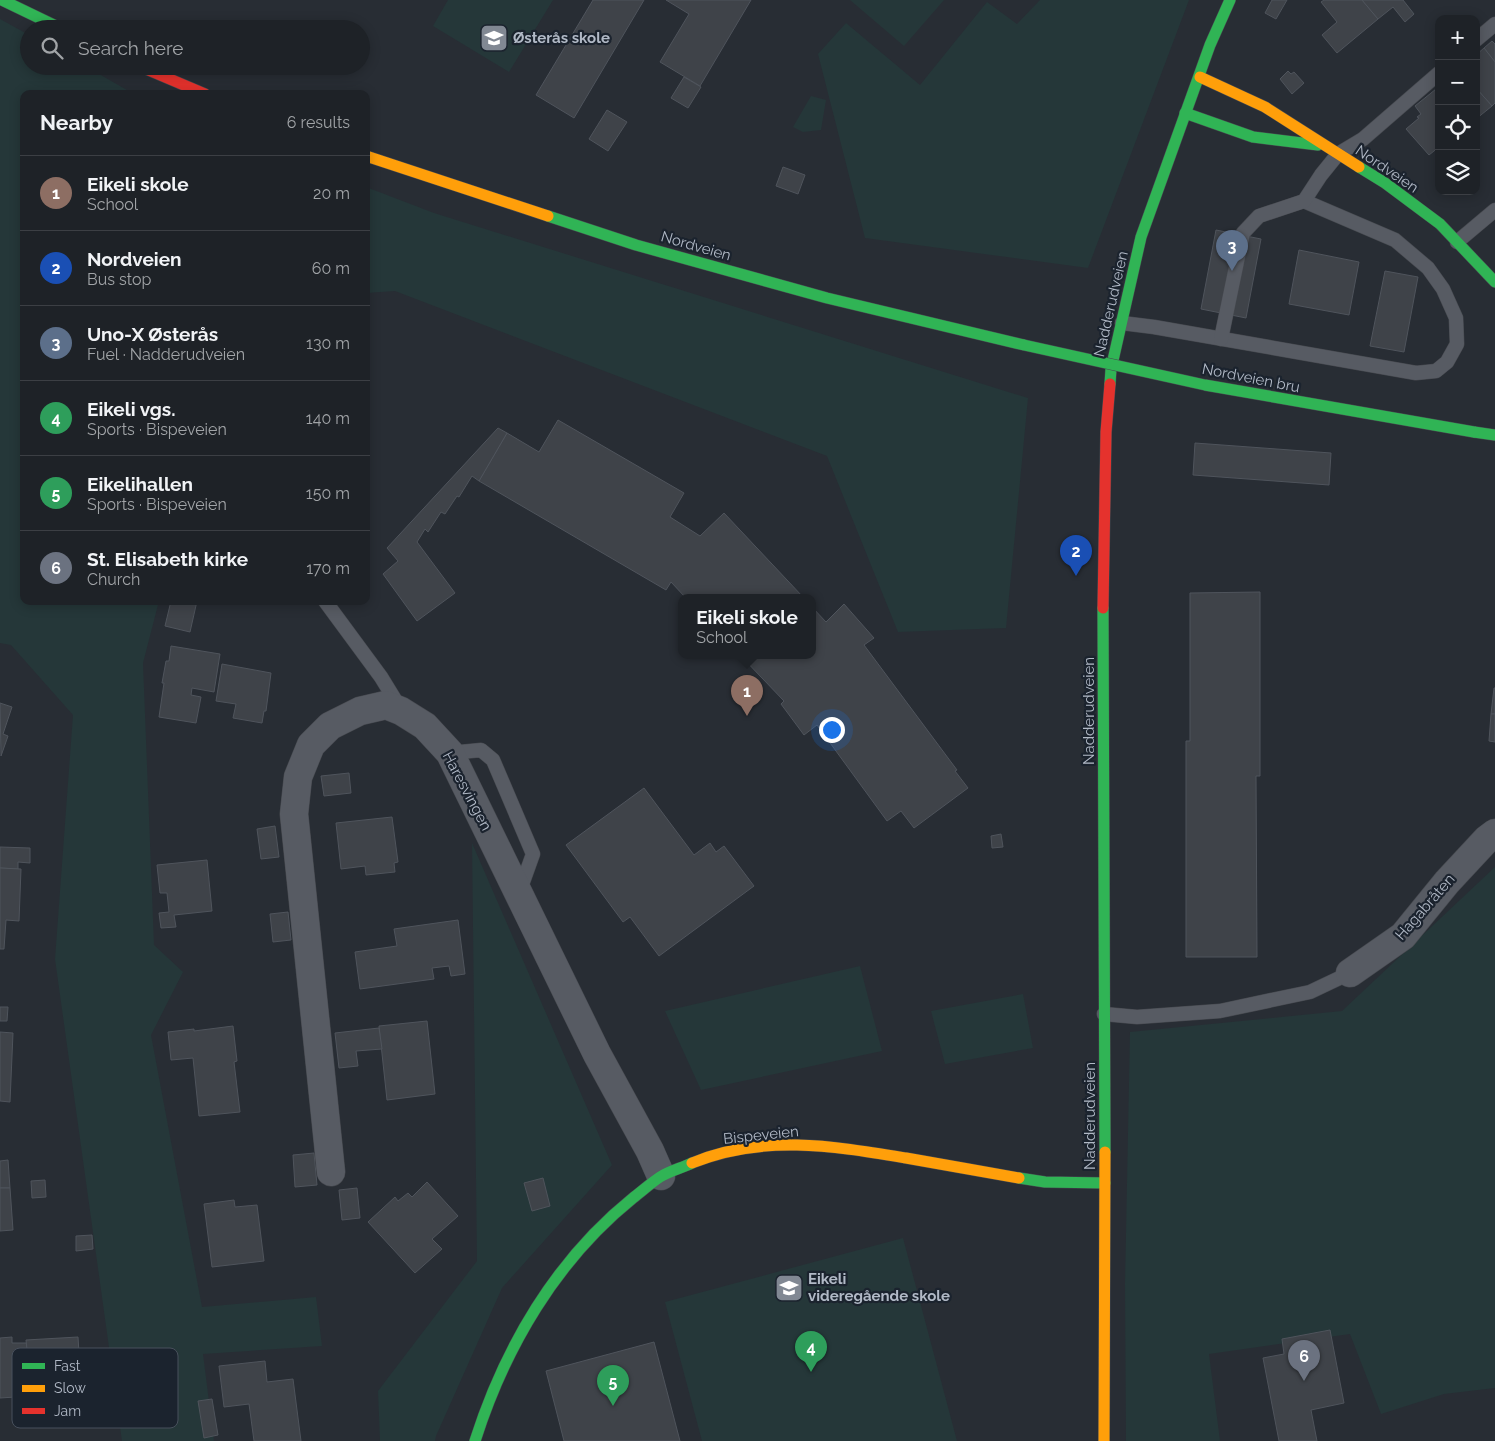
<!DOCTYPE html>
<html lang="en">
<head>
<meta charset="utf-8">
<style>
	:root { --surface:#1e2227; --page:#2b2f33; --text:#f1f3f6; --muted:#a1a4a7; --line:#3c3f44; --accent:#818893 }
	body { margin:0; font-family:Raleway,sans-serif; background:var(--page); color:var(--text) }
	.controls { position:absolute; right:15px; top:15px; display:grid; overflow:hidden; border-radius:10px; box-shadow:0 2px 12px #0003 }
	.controls button { width:45px; height:45px; display:grid; place-items:center; padding:0; border:0; border-bottom:1px solid var(--line); background:var(--surface); color:var(--text); font:25px sans-serif }
	.you { position:absolute; left:831px; top:729px; width:18px; height:18px; margin:-12px; border:4px solid #fff; border-radius:50%; background:#1a73e8; box-shadow:0 0 0 8px #1a73e833 }
	.badge { display:grid; place-items:center; width:32px; height:32px; border-radius:50%; background:var(--accent); color:#fff; font-size:16px; font-weight:700 }
	.pin { position:absolute; translate:-50% -41px; filter:drop-shadow(0 1px 2px #0008) }
	.pin::after { content:''; position:absolute; top:26px; width:18px; height:15px; background:inherit; clip-path:polygon(0 0,100% 0,50% 100%) }
	.popup { position:absolute; left:678px; top:594px; width:138px; height:65px; box-sizing:border-box; display:grid; place-content:center; border-radius:10px; background:var(--surface); filter:drop-shadow(0 1px 4px #0005); font-size:16px; white-space:nowrap; color:var(--muted) }
	.popup b { font-size:19px; color:var(--text) }
	.popup::after { content:''; position:absolute; left:50%; top:100%; margin-left:-10px; border:10px solid transparent; border-top-color:var(--surface) }
	.list { margin:0; padding:0; list-style:none }
	h2 { display:flex; justify-content:space-between; align-items:center; height:65px; margin:0; padding:0 20px; font-size:21px }
	h2 small { font-size:16px; font-weight:400; color:var(--muted) }
	.list li { display:grid; grid-template-columns:32px 1fr auto; gap:15px; align-items:center; box-sizing:border-box; height:75px; padding:0 20px; border-top:1px solid var(--line) }
	.list b { display:block; font-size:19px; white-space:nowrap }
	.list p { margin:0; font-size:16px; white-space:nowrap; color:var(--muted) }
	.list em { font-size:16px; font-style:normal; color:var(--muted) }
	.icon { flex:none; width:28px; height:28px; fill:none; stroke:currentColor; stroke-width:2; stroke-linecap:round; stroke-linejoin:round }
	.map { position:relative; flex:none; width:1495px; height:1441px; overflow:hidden }
	.search { position:absolute; background:var(--surface); box-shadow:0 2px 12px #0003; left:20px; top:20px; width:350px; height:55px; display:flex; align-items:center; gap:12px; box-sizing:border-box; padding:0 18px; border-radius:28px; color:var(--muted); font-size:19px }
	.panel { position:absolute; background:var(--surface); box-shadow:0 2px 12px #0003; left:20px; top:90px; width:350px; height:515px; border-radius:10px }
	.map>svg:first-child { display:block }
	.green { fill:#253739 }
	.building { fill:#3f4349; stroke:#4f545c }
	.lines { fill:none; stroke-linecap:round; stroke-linejoin:round }
	.lane-casing { stroke:#46494f; stroke-width:15 }
	.street-casing { stroke:#46494f; stroke-width:29 }
	.fast-casing { stroke:#46494f; stroke-width:12 }
	.slow-casing { stroke:#46494f; stroke-width:12 }
	.jam-casing { stroke:#46494f; stroke-width:12 }
	.lane { stroke:#575b63; stroke-width:14 }
	.street { stroke:#575b63; stroke-width:28 }
	.fast { stroke:#30b455; stroke-width:11 }
	.slow { stroke:#ff9f0a; stroke-width:11 }
	.jam { stroke:#e5322d; stroke-width:11 }
	.fast-bridge-casing { stroke:#46494f; stroke-width:12; stroke-linecap:butt }
	.fast-bridge { stroke:#30b455; stroke-width:11 }
	.labels { text-anchor:middle; stroke-width:4.5; stroke-linejoin:round; paint-order:stroke }
	.poi-label { font-size:15px; font-weight:bold; fill:#b1b9c6; stroke:#1b232e; text-anchor:start }
	.street-label { font-size:15px; fill:#b1b9c6; stroke:#1b232e }
	.key { fill:#1b232e; stroke:#48505c; stroke-width:1 }
	.key-label { font-size:14px; fill:#b1b9c6 }
</style>
</head>
<body>
<div class="map">
<svg width="1495" height="1441" viewBox="0 0 1495 1441">
	<rect width="100%" height="100%" fill="#282d34"/>
	<!-- green -->
	<g class="green">
		<polygon points="448,0 553,0 509,72 433,26"/>
		<polygon points="850,0 944,0 904,46"/>
		<polygon points="1040,0 1189,0 1088,268 865,238 818,54 846,23 920,85 987,2 1017,24"/>
		<polygon points="0,19 29,35 29,66 85,66 134,94 24,94 24,601 159,601 143,663 154,945 183,972 151,1035 202,1307 316,1297 322,1346 203,1354 214,1441 122,1441 55,959 73,715 11,645 0,643"/>
		<polygon points="811,96 826,100 821,130 803,132 793,127"/>
		<polygon points="366,187 434,213 1028,398 1006,628 898,632 827,456 395,291 366,293"/>
		<polygon points="472,843 612,1165 502,1288 436,1436 435,1441 380,1441 378,1391 477,1261"/>
		<polygon points="1495,867 1495,1388 1444,1394 1381,1414 1350,1334 1209,1354 1220,1441 1126,1441 1125,1284 1130,1032 1342,1011"/>
		<polygon points="860,966 882,1051 701,1090 665,1011"/>
		<polygon points="1023,994 1033,1048 945,1064 931,1011"/>
		<polygon points="903,1238 957,1441 702,1441 665,1302"/>
	</g>
	<!-- building -->
	<g class="building">
		<polygon points="593,0 644,0 574,118 536,95"/>
		<polygon points="666,0 751,0 700,86 660,62 689,14"/>
		<polygon points="1272,0 1287,0 1276,19 1265,13"/>
		<polygon points="1324,0 1362,0 1378,19 1337,53 1322,35 1337,22 1321,2"/>
		<polygon points="1362,0 1403,0 1414,14 1405,22 1393,7 1378,19"/>
		<polygon points="1492,41 1495,44 1495,62 1484,48"/>
		<polygon points="1484,48 1495,62 1495,103 1492,106 1476,88 1476,67 1480,63 1476,58 1476,55"/>
		<polygon points="1288,71 1291,74 1294,72 1304,83 1292,94 1280,79"/>
		<polygon points="684,77 701,87 688,108 671,98"/>
		<polygon points="1476,88 1492,106 1476,119"/>
		<polygon points="1436,89 1439,91 1439,147 1429,155 1406,129 1419,118 1417,117 1421,114 1415,106"/>
		<polygon points="607,110 627,122 608,151 589,139"/>
		<polygon points="783,167 805,175 798,194 776,186"/>
		<polygon points="1216,230 1261,239 1246,318 1201,309"/>
		<polygon points="1299,250 1359,262 1349,315 1289,304"/>
		<polygon points="1385,271 1418,277 1404,352 1370,346"/>
		<polygon points="558,420 684,493 670,517 700,536 724,513 803,597 685,597 671,582 666,590 479,481 507,433 539,452"/>
		<polygon points="498,428 507,433 479,481 472,476 459,497 457,496 445,514 441,512 428,532 425,529 417,542 455,593 417,621 383,574 398,561 387,548"/>
		<polygon points="1195,443 1331,453 1329,485 1193,475"/>
		<polygon points="1260,592 1260,776 1256,776 1257,957 1186,957 1186,741 1190,741 1190,593"/>
		<polygon points="171,601 197,601 190,632 165,626"/>
		<polygon points="844,604 874,638 864,645 957,770 955,771 968,788 914,828 901,811 887,821 817,725 804,735 781,704 784,701 740,655 812,655 812,607 826,622"/>
		<polygon points="171,646 220,654 214,692 192,688 191,695 201,697 196,723 159,717 164,683 162,683 166,661 169,661"/>
		<polygon points="222,664 271,673 266,711 264,711 262,723 233,718 236,704 216,701"/>
		<polygon points="1494,688 1495,688 1495,714 1491,714"/>
		<polygon points="0,703 12,707 3,734 8,736 1,756"/>
		<polygon points="1491,714 1495,714 1495,742 1489,741"/>
		<polygon points="349,773 351,793 324,796 321,776"/>
		<polygon points="644,788 694,855 710,843 716,852 724,846 754,886 659,956 630,917 623,922 566,845"/>
		<polygon points="392,817 398,862 394,863 395,872 366,875 365,866 341,869 336,823"/>
		<polygon points="275,826 279,857 261,859 257,829"/>
		<polygon points="1001,834 1003,847 992,848 991,836"/>
		<polygon points="0,847 30,848 30,863 18,862 18,869 0,868"/>
		<polygon points="207,860 212,911 174,915 176,927 161,928 159,913 169,912 167,893 160,893 157,865"/>
		<polygon points="0,868 21,869 19,921 6,920 4,949 0,949"/>
		<polygon points="288,912 291,940 273,942 270,914"/>
		<polygon points="458,920 465,974 451,976 449,966 432,968 434,979 360,989 355,952 397,946 394,929"/>
		<polygon points="0,1007 8,1007 7,1021 0,1021"/>
		<polygon points="427,1021 435,1094 387,1100 379,1026"/>
		<polygon points="233,1026 237,1061 234,1062 240,1112 199,1116 193,1058 171,1060 168,1032 194,1029 194,1031"/>
		<polygon points="379,1028 382,1049 356,1051 358,1066 339,1068 335,1033"/>
		<polygon points="0,1032 13,1033 10,1102 0,1101"/>
		<polygon points="314,1153 317,1185 295,1187 293,1155"/>
		<polygon points="8,1160 10,1188 0,1188 0,1161"/>
		<polygon points="543,1178 550,1206 532,1211 524,1183"/>
		<polygon points="45,1180 46,1197 32,1198 31,1181"/>
		<polygon points="427,1182 458,1216 432,1239 442,1249 415,1273 368,1222 395,1197 398,1201 408,1193 412,1197"/>
		<polygon points="0,1188 10,1188 13,1230 0,1231"/>
		<polygon points="357,1188 360,1218 342,1220 339,1190"/>
		<polygon points="234,1200 235,1207 257,1205 264,1261 212,1267 204,1204"/>
		<polygon points="92,1235 93,1249 76,1251 76,1236"/>
		<polygon points="1330,1330 1344,1403 1311,1410 1317,1441 1279,1441 1263,1358 1284,1354 1282,1339"/>
		<polygon points="12,1337 12,1343 27,1343 31,1396 0,1398 0,1338"/>
		<polygon points="78,1337 81,1385 31,1388 26,1340"/>
		<polygon points="654,1342 680,1441 564,1441 546,1371"/>
		<polygon points="265,1361 267,1382 293,1379 301,1441 254,1441 249,1404 224,1407 219,1366"/>
		<polygon points="212,1399 218,1435 204,1438 198,1401"/>
	</g>
	<g class="lines">
		<defs>
			<g id="lane">
				<polyline points="1476,40 1495,24"/>
				<polyline points="1457,242 1495,210"/>
				<polyline points="1122,323 1154,327 1416,373 1436,371 1447,362 1457,344 1456,318 1443,289 1428,268 1395,240 1304,201"/>
				<polyline points="1221,339 1243,233 1259,216 1304,201 1321,175 1338,154 1363,139 1439,73"/>
				<polyline points="325,601 381,677 400,708"/>
				<polyline points="450,753 481,750 493,760 533,854 519,893"/>
				<polyline points="1104,1014 1137,1017 1220,1011 1310,992 1350,973"/>
			</g>
			<g id="street">
				<polyline points="1350,973 1403,936 1447,882 1487,839 1495,833"/>
				<polyline points="331,1172 294,814 298,777 311,745 330,726 360,711 386,705 401,711 425,726 450,753 597,1054 650,1151 661,1176"/>
			</g>
			<g id="fast">
				<polyline points="2,0 62,29"/>
				<polyline points="1185,113 1253,137 1318,145"/>
				<polyline points="1359,167 1385,183 1440,224 1495,282"/>
				<polyline points="548,216 636,245 827,298 1024,345"/>
				<polyline points="1110,384 1111,369 1141,237 1210,45 1230,0"/>
				<polyline points="1474,432 1495,435"/>
				<polyline points="1103,608 1105,1152"/>
				<polyline points="1019,1178 1045,1182 1105,1183"/>
				<path d="M475,1441C505,1347 556,1260 633,1198C642,1191 651,1183 660,1177C669,1171 682,1168 692,1163"/>
			</g>
			<g id="slow">
				<polyline points="1200,77 1265,107 1359,167"/>
				<polyline points="366,156 548,216"/>
				<path d="M692,1163C763,1134 833,1146 906,1158C944,1165 981,1171 1019,1178"/>
				<polyline points="1104,1441 1105,1152"/>
			</g>
			<g id="jam">
				<polyline points="139,66 205,94"/>
				<polyline points="1103,608 1106,432 1110,384"/>
			</g>
		</defs>
		<!-- lane casing -->
		<use href="#lane" class="lane-casing"/>
		<!-- street casing -->
		<use href="#street" class="street-casing"/>
		<!-- fast casing -->
		<use href="#fast" class="fast-casing"/>
		<!-- slow casing -->
		<use href="#slow" class="slow-casing"/>
		<!-- jam casing -->
		<use href="#jam" class="jam-casing"/>
		<!-- lane -->
		<use href="#lane" class="lane"/>
		<!-- street -->
		<use href="#street" class="street"/>
		<!-- fast -->
		<use href="#fast" class="fast"/>
		<!-- slow -->
		<use href="#slow" class="slow"/>
		<!-- jam -->
		<use href="#jam" class="jam"/>
		<defs>
			<polyline id="fast-bridge" points="1024,345 1205,385 1474,432"/>
		</defs>
		<!-- fast-bridge casing -->
		<use href="#fast-bridge" class="fast-bridge-casing"/>
		<!-- fast-bridge -->
		<use href="#fast-bridge" class="fast-bridge"/>
	</g>
	<!-- icons -->
	<defs>
		<symbol id="school-square" viewBox="-11 -11 22 22"><rect x="-9" y="-9" width="18" height="18" rx="4" fill="#818893" stroke="#1b232e"/><path d="M0-5L7-2L0 1L-7-2ZM-4 1L0 2.5L4 1V4Q0 6-4 4Z" fill="#fff"/></symbol>
	</defs>
	<g fill-rule="evenodd">
		<use href="#school-square" x="478" y="22" width="32" height="32"/>
		<use href="#school-square" x="773" y="1272" width="32" height="32"/>
	</g>
	<g class="labels">
		<!-- poi labels -->
		<g class="poi-label">
			<text x="513" y="43">Østerås skole</text>
			<text x="808" y="1284">Eikeli<tspan x="808" dy="17">videregående skole</tspan></text>
		</g>
		<!-- street labels -->
		<g class="street-label">
			<text transform="translate(1387 169) rotate(34)" y="5">Nordveien</text>
			<text transform="translate(696 246) rotate(16)" y="5">Nordveien</text>
			<text transform="translate(1111 304) rotate(-77)" y="5">Nadderudveien</text>
			<text transform="translate(1251 378) rotate(11)" y="5">Nordveien bru</text>
			<text transform="translate(1089 711) rotate(-90)" y="5">Nadderudveien</text>
			<text transform="translate(467 791) rotate(62)" y="5">Haresvingen</text>
			<text transform="translate(1425 907) rotate(-49)" y="5">Hagabråten</text>
			<text transform="translate(1090 1116) rotate(-90)" y="5">Nadderudveien</text>
			<text transform="translate(761 1135) rotate(-6)" y="5">Bispeveien</text>
		</g>
	</g>
	<!-- legend -->
	<rect x="12" y="1348" width="166" height="80" rx="8" class="key"/>
	<rect x="22" y="1363" width="23" height="6" fill="#30b455"/>
	<rect x="22" y="1385" width="23" height="7" fill="#ff9f0a"/>
	<rect x="22" y="1408" width="23" height="6" fill="#e5322d"/>
	<g class="key-label">
		<text x="54" y="1371">Fast</text>
		<text x="54" y="1393">Slow</text>
		<text x="54" y="1416">Jam</text>
	</g>
</svg>
<div class="controls">
<button>+</button>
<button>−</button>
<button><svg class="icon" aria-label="locate" viewBox="0 0 24 24"><circle cx="12" cy="12" r="6"/><path d="M12 2v4M12 18v4M2 12h4M18 12h4"/></svg></button>
<button><svg class="icon" aria-label="layers" viewBox="0 0 24 24"><path d="M12 4l9 5-9 5-9-5zM3 14l9 5 9-5"/></svg></button>
</div>
<div class="you"></div>
<div class="pin badge" style="left:747px;top:716px;background:#8d6e63">1</div>
<div class="popup"><b>Eikeli skole</b>School</div>
<div class="pin badge" style="left:1076px;top:576px;background:#1a4fb4">2</div>
<div class="pin badge" style="left:1232px;top:271px;background:#5c6f8a">3</div>
<div class="pin badge" style="left:811px;top:1372px;background:#2e9e5b">4</div>
<div class="pin badge" style="left:613px;top:1406px;background:#2e9e5b">5</div>
<div class="pin badge" style="left:1304px;top:1381px;background:#6b7280">6</div>
<div class="search"><svg class="icon" aria-label="search" viewBox="0 0 24 24"><circle cx="10" cy="10" r="6"/><path d="M15 15l6 6"/></svg>Search here</div>
<section class="panel">
<h2>Nearby<small>6 results</small></h2>
<ul class="list">
<li><span class="badge" style="background:#8d6e63">1</span><div><b>Eikeli skole</b><p>School</p></div><em>20 m</em></li>
<li><span class="badge" style="background:#1a4fb4">2</span><div><b>Nordveien</b><p>Bus stop</p></div><em>60 m</em></li>
<li><span class="badge" style="background:#5c6f8a">3</span><div><b>Uno-X Østerås</b><p>Fuel · Nadderudveien</p></div><em>130 m</em></li>
<li><span class="badge" style="background:#2e9e5b">4</span><div><b>Eikeli vgs.</b><p>Sports · Bispeveien</p></div><em>140 m</em></li>
<li><span class="badge" style="background:#2e9e5b">5</span><div><b>Eikelihallen</b><p>Sports · Bispeveien</p></div><em>150 m</em></li>
<li><span class="badge" style="background:#6b7280">6</span><div><b>St. Elisabeth kirke</b><p>Church</p></div><em>170 m</em></li>
</ul>
</section>
</div>
</body>
</html>
